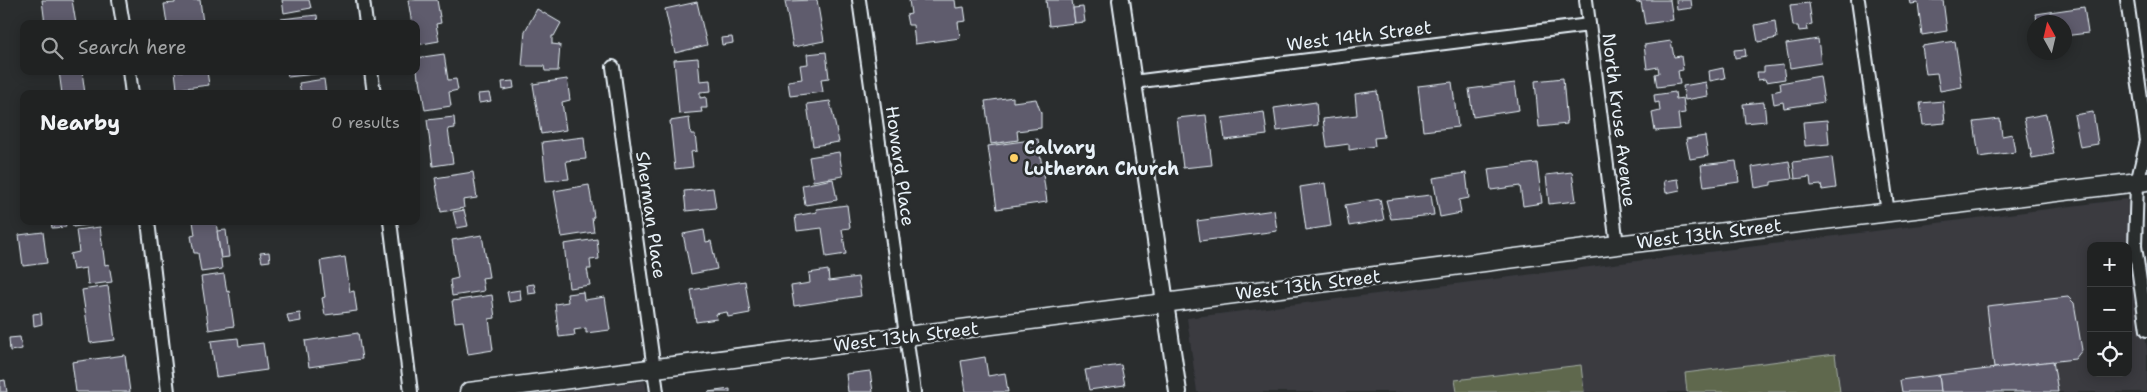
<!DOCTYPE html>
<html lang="en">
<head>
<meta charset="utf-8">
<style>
	:root { --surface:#202222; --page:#2d2f2f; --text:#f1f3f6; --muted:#a2a4a5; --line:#3d3f40 }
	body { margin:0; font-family:"Shantell Sans",sans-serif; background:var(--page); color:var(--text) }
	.controls { position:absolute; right:15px; bottom:15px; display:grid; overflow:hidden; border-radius:10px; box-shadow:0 2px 12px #0003 }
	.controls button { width:45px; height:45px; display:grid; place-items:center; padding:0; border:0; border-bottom:1px solid var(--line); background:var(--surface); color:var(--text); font:25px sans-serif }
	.compass { position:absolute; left:2027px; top:15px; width:45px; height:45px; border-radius:50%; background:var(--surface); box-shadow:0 2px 12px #0003; rotate:352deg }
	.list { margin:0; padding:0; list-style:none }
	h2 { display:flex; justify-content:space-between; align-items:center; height:65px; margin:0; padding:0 20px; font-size:21px }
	h2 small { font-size:16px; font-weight:400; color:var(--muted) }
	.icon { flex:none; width:28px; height:28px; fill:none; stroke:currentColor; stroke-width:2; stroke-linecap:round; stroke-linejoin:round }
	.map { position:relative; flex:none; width:2147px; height:392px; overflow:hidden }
	.search { position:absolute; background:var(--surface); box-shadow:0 2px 12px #0003; left:20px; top:20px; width:400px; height:55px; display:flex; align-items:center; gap:12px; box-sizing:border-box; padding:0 18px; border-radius:10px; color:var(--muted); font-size:19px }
	.panel { position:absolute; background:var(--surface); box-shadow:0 2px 12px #0003; left:20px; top:90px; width:400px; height:135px; border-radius:10px }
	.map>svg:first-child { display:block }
	.built { fill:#3a3b41; fill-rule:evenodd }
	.green { fill:#5e674e; stroke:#a3aca3 }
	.building { fill:#5f5c6d; stroke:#e8f1f8 }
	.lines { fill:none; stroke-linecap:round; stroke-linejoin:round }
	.minor-casing { stroke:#e8f1f8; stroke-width:16 }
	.tertiary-casing { stroke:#e8f1f8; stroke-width:20 }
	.secondary-casing { stroke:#e8f1f8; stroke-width:21 }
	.minor { stroke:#2a2d2e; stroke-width:12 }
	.tertiary { stroke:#2a2d2e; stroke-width:16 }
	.secondary { stroke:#2a2d2e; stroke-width:18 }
	.poi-dot { fill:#ffd166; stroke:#2a2d2e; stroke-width:2 }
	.labels { text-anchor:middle; stroke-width:5; stroke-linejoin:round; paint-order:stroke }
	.street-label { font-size:18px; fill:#e8f1f8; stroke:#2a2d2e }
	.poi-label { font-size:18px; font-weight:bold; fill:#e8f1f8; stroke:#2a2d2e; text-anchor:start }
</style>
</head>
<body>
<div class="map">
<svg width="2147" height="392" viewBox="0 0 2147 392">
	<rect width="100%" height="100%" fill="#2a2d2e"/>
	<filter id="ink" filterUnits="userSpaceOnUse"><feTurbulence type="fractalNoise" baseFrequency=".02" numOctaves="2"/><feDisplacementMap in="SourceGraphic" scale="10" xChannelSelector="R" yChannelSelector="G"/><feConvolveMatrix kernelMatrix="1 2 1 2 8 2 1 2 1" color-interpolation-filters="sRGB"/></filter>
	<g filter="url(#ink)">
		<!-- built -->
		<g class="built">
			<path d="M2127,199L2147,349V392H1197L1187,318ZM2091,246H2128V373H2091Z"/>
			<polygon points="645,381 647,392 558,392"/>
		</g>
		<!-- green -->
		<g class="green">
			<polygon points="1835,354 1840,392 1687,392 1685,373"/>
			<polygon points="1581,365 1584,392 1457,392 1455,380"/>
		</g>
		<!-- building -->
		<g class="building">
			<polygon points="42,0 72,0 76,24 45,24"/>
			<polygon points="175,0 200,0 203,23 167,24 164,4 175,3"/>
			<polygon points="282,0 309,0 311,8 284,13"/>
			<polygon points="408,0 437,0 441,23 436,24 439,41 416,45 416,24 412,24"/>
			<polygon points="817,0 824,41 793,47 785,1"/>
			<polygon points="909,0 955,0 956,8 964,7 966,21 958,22 960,38 915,44 913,25 908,25 906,15 911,14"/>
			<polygon points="1046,0 1072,0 1075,23 1049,26"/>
			<polygon points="1636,0 1670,0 1673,20 1645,24 1641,2 1637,3"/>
			<polygon points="1676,0 1691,0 1692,8 1677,10"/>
			<polygon points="1910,0 1943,0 1947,31 1922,35 1918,3 1911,4"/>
			<polygon points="697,2 707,45 675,53 665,9"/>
			<polygon points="1809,3 1812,24 1807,25 1808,30 1799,31 1798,26 1793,26 1790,5"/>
			<polygon points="1083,7 1085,22 1075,23 1073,8"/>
			<polygon points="2084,7 2088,33 2064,36 2064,22 2037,22 2036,14"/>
			<polygon points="537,9 561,23 554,36 552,36 552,44 560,45 558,71 545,71 544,66 522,66 525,31"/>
			<polygon points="317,15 318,24 282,24 281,19"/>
			<polygon points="1775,21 1777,38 1758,42 1755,25"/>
			<polygon points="732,37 733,43 722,45 721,38"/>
			<polygon points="1818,39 1821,63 1790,68 1786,44"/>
			<polygon points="1671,41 1674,57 1681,56 1683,70 1678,71 1680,84 1657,87 1655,74 1659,73 1658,67 1647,69 1644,45"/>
			<polygon points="1955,41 1962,87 1940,91 1937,73 1926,74 1922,46"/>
			<polygon points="1745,49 1746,56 1735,58 1734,50"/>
			<polygon points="826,52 829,78 821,79 823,92 790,96 788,81 802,79 800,65 808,64 807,54"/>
			<polygon points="444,54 448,80 456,79 458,90 449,92 451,106 425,110 420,79 418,79 416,58"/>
			<polygon points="698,58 700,81 710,80 711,91 700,92 700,98 706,97 707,108 701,108 702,112 679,114 674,60"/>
			<polygon points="1783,65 1785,79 1766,82 1765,79 1758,80 1757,72 1764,72 1764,67"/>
			<polygon points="1723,68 1725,78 1710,81 1709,71"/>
			<polygon points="59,71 82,71 85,94 62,94"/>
			<polygon points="175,71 207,71 209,85 177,89"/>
			<polygon points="287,71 324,71 324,73 288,77"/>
			<polygon points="1820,76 1824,102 1784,108 1783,102 1774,104 1772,92 1781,90 1780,83"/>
			<polygon points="1563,78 1567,124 1539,127 1535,81"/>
			<polygon points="324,79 326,94 301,94 299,83"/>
			<polygon points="567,79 570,100 562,102 566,130 541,134 533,84"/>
			<polygon points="513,81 514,88 503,90 502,82"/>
			<polygon points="1452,82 1458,127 1423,131 1418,86"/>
			<polygon points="1706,82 1708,96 1685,100 1683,86"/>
			<polygon points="1515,83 1519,110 1473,117 1469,89"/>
			<polygon points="1377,91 1384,137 1374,138 1375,146 1349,150 1349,144 1327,147 1323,119 1357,115 1355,94"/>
			<polygon points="1675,92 1676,99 1683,98 1685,113 1678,114 1680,129 1655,131 1652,113 1660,111 1659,102 1655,103 1654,95"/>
			<polygon points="489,93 491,101 479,103 478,94"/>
			<polygon points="1013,97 1013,102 1036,99 1041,113 1041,128 1017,131 1018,140 991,144 985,101"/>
			<polygon points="830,101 839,142 813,146 807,104"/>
			<polygon points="1943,101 1945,123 1923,125 1920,103"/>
			<polygon points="1316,102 1318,125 1277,131 1274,108"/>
			<polygon points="1764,102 1766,121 1745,123 1743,104"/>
			<polygon points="1264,112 1267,135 1225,140 1222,118"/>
			<polygon points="2093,112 2098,144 2080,147 2074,115"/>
			<polygon points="2046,114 2054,154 2032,158 2024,118"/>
			<polygon points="1206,115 1212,165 1183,168 1177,118"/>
			<polygon points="454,117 455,128 448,129 453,163 433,166 427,120"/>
			<polygon points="689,118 691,134 695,134 697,151 691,152 693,167 675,169 670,121"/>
			<polygon points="2000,119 2002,136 2012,134 2015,152 1979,157 1974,122"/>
			<polygon points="1827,120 1829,144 1805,146 1803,122"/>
			<polygon points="1705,136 1708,156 1690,159 1686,139"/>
			<polygon points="584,137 586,159 566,161 569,179 546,181 542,142"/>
			<polygon points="1038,139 1047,202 997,209 988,146"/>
			<polygon points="839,152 843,176 813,181 809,157"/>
			<polygon points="1832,157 1836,188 1822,190 1821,185 1811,186 1810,177 1795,179 1793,162"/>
			<polygon points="1736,161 1739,182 1704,187 1701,165"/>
			<polygon points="1789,161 1792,179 1771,182 1771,185 1755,188 1752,167"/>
			<polygon points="1537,163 1542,203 1523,206 1520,186 1491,190 1488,169"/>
			<polygon points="473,172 477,198 463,200 464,208 441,212 435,178"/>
			<polygon points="1572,172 1576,201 1549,204 1546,175"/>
			<polygon points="1466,173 1469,198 1459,200 1461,213 1440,217 1433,178"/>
			<polygon points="833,179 837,200 805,205 802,185"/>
			<polygon points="1678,179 1680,190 1666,193 1664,181"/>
			<polygon points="1325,183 1331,226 1306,230 1300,187"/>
			<polygon points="589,185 594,217 592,218 594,232 562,237 554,191"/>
			<polygon points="713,188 716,208 686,211 684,191"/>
			<polygon points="1431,195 1434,215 1391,219 1386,200"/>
			<polygon points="1380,199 1384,220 1349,226 1345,205"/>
			<polygon points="847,205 850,228 842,229 846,254 826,257 822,228 797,231 795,216 817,212 816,209"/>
			<polygon points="464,210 468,226 457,228 453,212"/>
			<polygon points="1274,210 1277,231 1200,241 1197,221"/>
			<polygon points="51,221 65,221 66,227 52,228"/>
			<polygon points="72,221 94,221 94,224 73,227"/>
			<polygon points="193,221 216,221 222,269 201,272 198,253 194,253 191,236 195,235"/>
			<polygon points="100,227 105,265 109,264 112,282 88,285 86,268 73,270 70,254 79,252 76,230"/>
			<polygon points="226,230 229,257 221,258 217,231"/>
			<polygon points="704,230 706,242 711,241 717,269 691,274 683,234"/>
			<polygon points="43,232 47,263 23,266 19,235"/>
			<polygon points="482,235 489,277 482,278 484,291 452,296 450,280 458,278 452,240"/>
			<polygon points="597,239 599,259 590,260 591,269 587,269 590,285 569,288 564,244"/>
			<polygon points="269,252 270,261 262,262 260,253"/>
			<polygon points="345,257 350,292 354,291 357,311 325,315 322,298 325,297 320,261"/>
			<polygon points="828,270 829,281 858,277 861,296 794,306 791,286 810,283 809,273"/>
			<polygon points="224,274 227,292 229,291 234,326 209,330 201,277"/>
			<polygon points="745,281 750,313 728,317 727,312 716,314 717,319 696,322 691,290"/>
			<polygon points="534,284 536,293 528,294 527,285"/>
			<polygon points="108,286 115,340 90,343 82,290"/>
			<polygon points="520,290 521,300 509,302 507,292"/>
			<polygon points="583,292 584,300 605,297 610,330 586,333 586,328 574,330 575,335 559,337 555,304 568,302 567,294"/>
			<polygon points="492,295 495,318 489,319 493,350 468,354 463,321 455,322 452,301"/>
			<polygon points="2068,297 2074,303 2082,350 2075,359 1994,368 1987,306"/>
			<polygon points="41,313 42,324 34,326 33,314"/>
			<polygon points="300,313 301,321 289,323 287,315"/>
			<polygon points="358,333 362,359 309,367 305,341"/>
			<polygon points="20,337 22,349 10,351 9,338"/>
			<polygon points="238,338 239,346 263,343 267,370 216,377 211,341"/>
			<polygon points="125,355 130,392 76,392 72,362"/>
			<polygon points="985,357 988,376 1005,373 1008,392 966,392 961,361"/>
			<polygon points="2053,361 2058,392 1941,392 1939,375"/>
			<polygon points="1121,365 1125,385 1089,390 1085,370"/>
			<polygon points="870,371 873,392 848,392 846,374"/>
			<polygon points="1939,375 1941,392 1902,392 1900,380"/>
			<polygon points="5,380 7,392 0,392 0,381"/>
			<polygon points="730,389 730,392 708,392"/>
		</g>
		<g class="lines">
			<defs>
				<g id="minor">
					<polyline points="119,0 123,24"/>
					<polyline points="363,0 366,24"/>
					<polyline points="859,0 914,392"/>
					<polyline points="1586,0 1617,245"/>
					<polyline points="1858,0 1888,213"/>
					<polyline points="2127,0 2147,141 2137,183 2135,246 2147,330"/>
					<polyline points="613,67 657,392"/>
					<polyline points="129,71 132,94"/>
					<polyline points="371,71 374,94"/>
					<polyline points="1133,82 1589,25"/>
					<polyline points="148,221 168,392"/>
					<polyline points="390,221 411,392"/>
				</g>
				<polyline id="tertiary" points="1121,0 1178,392"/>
				<polyline id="secondary" points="469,392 1617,245 2147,181"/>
			</defs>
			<!-- minor casing -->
			<use href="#minor" class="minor-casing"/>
			<!-- tertiary casing -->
			<use href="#tertiary" class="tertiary-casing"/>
			<!-- secondary casing -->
			<use href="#secondary" class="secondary-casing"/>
			<!-- minor -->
			<use href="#minor" class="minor"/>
			<!-- tertiary -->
			<use href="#tertiary" class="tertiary"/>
			<!-- secondary -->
			<use href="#secondary" class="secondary"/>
		</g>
	</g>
	<!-- markers -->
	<circle class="poi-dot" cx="1014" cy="158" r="5"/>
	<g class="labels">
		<!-- street labels -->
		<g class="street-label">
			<text transform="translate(1359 36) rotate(-7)" y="6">West 14th Street</text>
			<text transform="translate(1619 120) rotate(83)" y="6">North Kruse Avenue</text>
			<text transform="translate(900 166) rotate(82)" y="6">Howard Place</text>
			<text transform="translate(651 215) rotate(82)" y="6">Sherman Place</text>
			<text transform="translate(1709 234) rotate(-7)" y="6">West 13th Street</text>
			<text transform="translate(1308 285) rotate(-7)" y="6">West 13th Street</text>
			<text transform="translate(906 337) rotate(-7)" y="6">West 13th Street</text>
		</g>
		<!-- poi labels -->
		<g class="poi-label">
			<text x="1024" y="154">Calvary<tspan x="1024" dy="21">Lutheran Church</tspan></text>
		</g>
	</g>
</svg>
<div class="controls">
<button>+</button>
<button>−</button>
<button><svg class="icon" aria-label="locate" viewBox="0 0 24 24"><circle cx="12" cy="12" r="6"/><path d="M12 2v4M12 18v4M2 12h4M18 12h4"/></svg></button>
</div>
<svg class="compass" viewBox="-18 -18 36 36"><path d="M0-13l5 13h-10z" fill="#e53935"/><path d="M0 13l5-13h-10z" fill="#a2a4a5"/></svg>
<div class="search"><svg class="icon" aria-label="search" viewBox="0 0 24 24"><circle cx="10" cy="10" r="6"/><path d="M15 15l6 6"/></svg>Search here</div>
<section class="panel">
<h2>Nearby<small>0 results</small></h2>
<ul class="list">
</ul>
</section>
</div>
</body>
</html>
